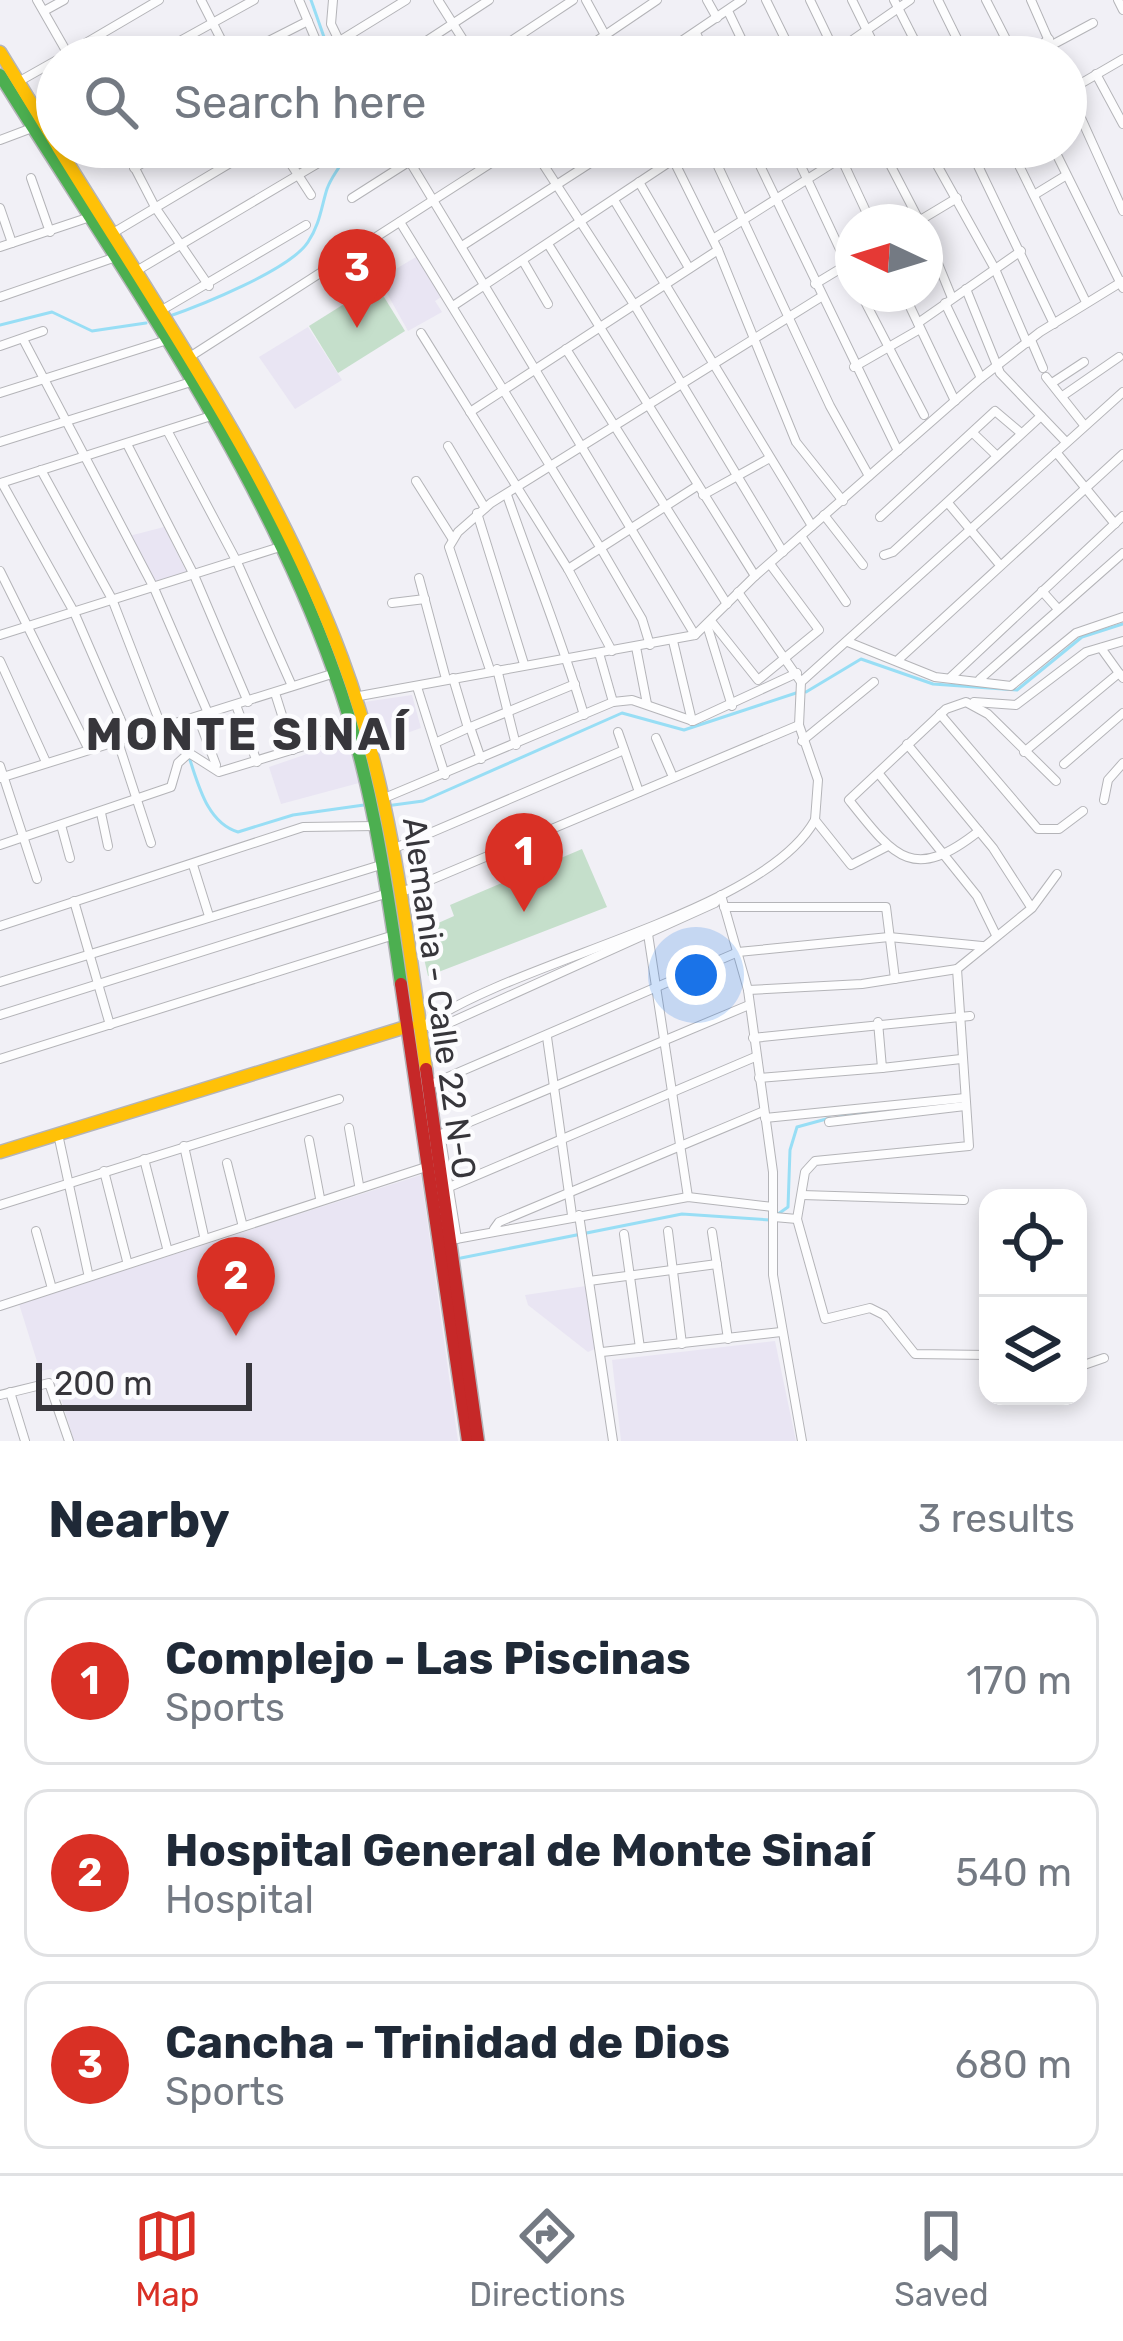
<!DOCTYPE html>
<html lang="en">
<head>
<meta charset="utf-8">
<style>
	:root { --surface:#fff; --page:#f6f6f7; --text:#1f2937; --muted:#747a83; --line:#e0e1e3; --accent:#d93025 }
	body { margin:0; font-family:Rubik,sans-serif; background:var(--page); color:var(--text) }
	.controls { position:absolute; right:36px; bottom:36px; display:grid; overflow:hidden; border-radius:24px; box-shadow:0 6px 18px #0003 }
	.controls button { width:108px; height:108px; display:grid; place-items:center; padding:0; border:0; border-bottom:3px solid var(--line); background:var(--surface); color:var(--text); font:60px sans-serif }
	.compass { position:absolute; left:835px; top:204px; width:108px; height:108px; border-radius:50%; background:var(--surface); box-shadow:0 6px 18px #0003; rotate:274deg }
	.scale { position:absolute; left:36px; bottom:30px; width:216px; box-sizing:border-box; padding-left:12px; border:6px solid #37363b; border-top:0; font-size:33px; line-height:42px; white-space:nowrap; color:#37363b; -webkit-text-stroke:9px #fcfcfe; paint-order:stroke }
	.you { position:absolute; left:696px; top:975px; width:42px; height:42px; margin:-30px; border:9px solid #fff; border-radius:50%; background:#1a73e8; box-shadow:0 0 0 18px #1a73e833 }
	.badge { display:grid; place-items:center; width:78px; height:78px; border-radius:50%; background:var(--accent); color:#fff; font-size:39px; font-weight:700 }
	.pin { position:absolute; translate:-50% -99px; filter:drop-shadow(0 3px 6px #0008) }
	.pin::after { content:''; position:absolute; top:63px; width:42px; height:36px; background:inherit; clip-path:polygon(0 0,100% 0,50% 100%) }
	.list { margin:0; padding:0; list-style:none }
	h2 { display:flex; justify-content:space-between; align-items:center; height:156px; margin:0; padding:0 48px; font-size:51px }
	h2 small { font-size:39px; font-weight:400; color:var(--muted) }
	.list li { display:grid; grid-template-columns:78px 1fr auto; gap:36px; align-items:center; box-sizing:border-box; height:168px; margin:0 24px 24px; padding:0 24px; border:3px solid var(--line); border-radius:24px }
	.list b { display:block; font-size:45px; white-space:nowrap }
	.list p { margin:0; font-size:39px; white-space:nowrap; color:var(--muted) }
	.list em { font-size:39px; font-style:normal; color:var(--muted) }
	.icon { flex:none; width:66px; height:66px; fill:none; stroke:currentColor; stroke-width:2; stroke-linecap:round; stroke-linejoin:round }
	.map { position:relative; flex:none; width:1123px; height:1441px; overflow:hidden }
	.search { position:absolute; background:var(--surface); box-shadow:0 6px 18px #0003; left:36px; right:36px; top:36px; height:132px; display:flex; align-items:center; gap:30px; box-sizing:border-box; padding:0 42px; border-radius:66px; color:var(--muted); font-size:45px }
	.sheet { height:732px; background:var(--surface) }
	nav { display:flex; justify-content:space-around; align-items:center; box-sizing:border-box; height:168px; border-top:3px solid var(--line); background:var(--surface); font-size:33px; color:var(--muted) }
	nav a { display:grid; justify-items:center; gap:6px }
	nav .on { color:var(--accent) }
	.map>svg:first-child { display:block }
	.built { fill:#e9e5f3 }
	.green { fill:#c5dfcb }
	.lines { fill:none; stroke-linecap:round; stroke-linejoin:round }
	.stream { stroke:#98def5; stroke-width:3 }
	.street-casing { stroke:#b4b4b8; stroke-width:10 }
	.fast-casing { stroke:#b4b4b8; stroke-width:15 }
	.slow-casing { stroke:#b4b4b8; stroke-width:15 }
	.jam-casing { stroke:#b4b4b8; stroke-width:15 }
	.street { stroke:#fdfdfe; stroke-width:8 }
	.fast { stroke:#4caf50; stroke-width:12 }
	.slow { stroke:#ffc107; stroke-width:12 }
	.jam { stroke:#c62828; stroke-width:12 }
	.labels { text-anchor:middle; stroke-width:9; stroke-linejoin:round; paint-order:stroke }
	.street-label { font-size:33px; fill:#37363b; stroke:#fcfcfe }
	.district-label { font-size:45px; font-weight:bold; letter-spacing:3px; fill:#37363b; stroke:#fcfcfe }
</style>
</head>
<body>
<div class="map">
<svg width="1123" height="1441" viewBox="0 0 1123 1441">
	<rect width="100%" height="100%" fill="#f1f0f6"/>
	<!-- built -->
	<g class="built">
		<polygon points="416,257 441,297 435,301 442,312 408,331 379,279"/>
		<polygon points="308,327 342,380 295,409 259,357"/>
		<polygon points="164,527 187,573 154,583 129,536"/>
		<polygon points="412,695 421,728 373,745 364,702"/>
		<polygon points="348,740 359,783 281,804 269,767"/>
		<polygon points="421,1175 458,1441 74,1441 52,1369 40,1371 19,1304"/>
		<polygon points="586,1286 597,1348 588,1352 528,1305 525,1295"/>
		<polygon points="775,1341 796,1441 621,1441 612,1360"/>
	</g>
	<!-- green -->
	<g class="green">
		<polygon points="376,284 405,331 338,373 309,326"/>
		<polygon points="582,849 607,907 428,976 418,932 454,916 450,905"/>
	</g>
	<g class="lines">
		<!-- stream -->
		<g class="stream">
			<polyline points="311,0 331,57"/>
			<path d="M167,317C199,306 290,270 308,242C320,224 321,208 327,189C333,172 344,166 346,147"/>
			<polyline points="0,325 52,312 92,331 146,323"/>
			<polyline points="806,692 861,659 933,684 1017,690 1082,637 1123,624"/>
			<path d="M190,760C199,787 208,823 238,832L293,815L364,805"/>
			<polyline points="386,806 423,801 622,713 684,730 796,693"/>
			<polyline points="839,1117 883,1110"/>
			<polyline points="778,1214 788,1207 790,1150 797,1127 830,1118"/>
			<polyline points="461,1258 682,1214 770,1220"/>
		</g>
		<defs>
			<g id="street">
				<polyline points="37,0 69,56"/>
				<polyline points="201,0 230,57"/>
				<polyline points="299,0 323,57"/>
				<polyline points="333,0 331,24 347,57"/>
				<polyline points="438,0 474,57"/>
				<polyline points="586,0 617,57"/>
				<polyline points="707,0 717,18"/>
				<polyline points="766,0 794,57"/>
				<polyline points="810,0 837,56"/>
				<polyline points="852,0 880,57"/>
				<polyline points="894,0 923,57"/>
				<polyline points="938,0 966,57"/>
				<polyline points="986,0 1015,57"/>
				<polyline points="1031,0 1056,57"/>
				<polyline points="1118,0 1123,10"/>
				<polyline points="44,11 64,0"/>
				<polyline points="728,11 750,57"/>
				<polyline points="696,33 707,57"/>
				<polyline points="338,42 406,0"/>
				<polyline points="1052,45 1093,23"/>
				<polyline points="62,57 159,0"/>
				<polyline points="151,57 254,0"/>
				<polyline points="237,57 308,21"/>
				<polyline points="402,57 489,0"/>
				<polyline points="487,57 573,0"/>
				<polyline points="573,57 657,0"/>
				<polyline points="658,57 742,0"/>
				<polyline points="828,57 910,0"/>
				<polyline points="1025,57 1049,39"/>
				<polyline points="1096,74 1123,124"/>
				<polyline points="18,82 57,60"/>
				<polyline points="1066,85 1123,211"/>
				<polyline points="1068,91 1123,59"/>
				<polyline points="0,140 32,128"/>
				<polyline points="124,147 155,207 209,286"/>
				<polyline points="280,147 311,195"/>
				<polyline points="401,147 695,635"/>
				<polyline points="532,147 635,306 783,552"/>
				<polyline points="667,147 718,250 796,442 843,501"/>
				<polyline points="709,147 830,406 869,476"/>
				<polyline points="751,147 898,451"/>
				<polyline points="792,147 853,277"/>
				<polyline points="836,147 871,222"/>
				<polyline points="881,147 920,222"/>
				<polyline points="927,147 995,269 1027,343"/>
				<polyline points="969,147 1054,324"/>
				<polyline points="1010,147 1086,302"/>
				<polyline points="1053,147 1123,288"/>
				<polyline points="134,168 170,147"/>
				<polyline points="31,178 50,232"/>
				<polyline points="639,182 689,268"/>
				<polyline points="1034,195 1065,176"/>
				<polyline points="352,198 432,147"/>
				<polyline points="614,200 812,526"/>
				<polyline points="0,208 12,243"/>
				<polyline points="400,222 600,547 642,619 650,645"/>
				<polyline points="917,222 957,198"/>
				<polyline points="925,232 952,298"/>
				<polyline points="113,233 257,147"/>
				<polyline points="713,239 858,147"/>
				<polyline points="548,244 755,576"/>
				<polyline points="462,246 615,147"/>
				<polyline points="0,247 87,218"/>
				<polyline points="523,261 548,304"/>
				<polyline points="138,270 337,152"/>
				<polyline points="815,284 853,261"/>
				<polyline points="966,289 1000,373 1066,442"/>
				<polyline points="861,294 924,415"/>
				<polyline points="904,294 955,401"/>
				<polyline points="0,297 113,258"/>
				<polyline points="945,303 981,378"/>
				<polyline points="453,306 692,147"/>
				<polyline points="162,310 306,225"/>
				<polyline points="918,323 1021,251"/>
				<polyline points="421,333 568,569 612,651"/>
				<polyline points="23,339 154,588 208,713"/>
				<polyline points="1031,340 1043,368"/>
				<polyline points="0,346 43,331"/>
				<polyline points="566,349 727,604"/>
				<polyline points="188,358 516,147"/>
				<polyline points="854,367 920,329"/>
				<polyline points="1046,377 1084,425"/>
				<polyline points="1052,383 1084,362"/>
				<polyline points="0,393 164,341"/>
				<polyline points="1064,395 1119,357"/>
				<polyline points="470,412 718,250"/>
				<polyline points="168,432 237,562 292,686"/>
				<polyline points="973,433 997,456"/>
				<polyline points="0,442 191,382"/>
				<polyline points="127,444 194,575 248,702"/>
				<polyline points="448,446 485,508"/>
				<polyline points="1056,452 1115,524"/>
				<polyline points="41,470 112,599 162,728 179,735 189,753"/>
				<polyline points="416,481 452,538"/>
				<polyline points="1,483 211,416"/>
				<polyline points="2,483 74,612 129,739"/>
				<path d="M507,495C533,570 562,640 584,715"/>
				<polyline points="703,495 768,459"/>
				<polyline points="948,503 1000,565"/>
				<polyline points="477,513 524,664"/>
				<polyline points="824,515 863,565"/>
				<polyline points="880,517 995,411 1021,433"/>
				<polyline points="801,536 846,602"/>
				<polyline points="884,555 893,552 1041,416"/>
				<polyline points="568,569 697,486"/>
				<polyline points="0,571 88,748"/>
				<polyline points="419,578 446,679"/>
				<polyline points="1042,591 1058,609"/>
				<polyline points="738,592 801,682 799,725 818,780 815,820 851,865 886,847"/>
				<polyline points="392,603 425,599"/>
				<polyline points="711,621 758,680 819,630 770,564"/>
				<polyline points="707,625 732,706"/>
				<polyline points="0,635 280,547"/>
				<polyline points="673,641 692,721"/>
				<polyline points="848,642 935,677 1011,686 1076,633 1123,617"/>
				<polyline points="636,647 647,704"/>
				<polyline points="1101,648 1119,673"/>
				<polyline points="599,653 613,702"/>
				<polyline points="899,659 1123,454"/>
				<polyline points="0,661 46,762"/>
				<polyline points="497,669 516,745"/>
				<polyline points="490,670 449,547 458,532 491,503 821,297"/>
				<polyline points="951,677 1123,516"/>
				<polyline points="453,678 468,728 575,684"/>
				<polyline points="980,679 1123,553"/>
				<polyline points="801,682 1123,392"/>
				<polyline points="417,687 445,775"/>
				<polyline points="275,693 293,750"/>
				<polyline points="354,697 695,635 755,576 981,378 1040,332 1123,281"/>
				<polyline points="974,702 1016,705 1086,652 1123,641"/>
				<polyline points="236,705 257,762"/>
				<polyline points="940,714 1038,829 1059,829 1083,811"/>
				<polyline points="198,717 216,765"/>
				<polyline points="470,727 481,759"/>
				<polyline points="618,732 639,792"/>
				<polyline points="656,738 673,777"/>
				<polyline points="802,741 874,682"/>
				<polyline points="118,742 151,843"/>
				<polyline points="435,743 468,728"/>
				<polyline points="907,744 993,848 1031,907"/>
				<polyline points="1024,752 1119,673 1123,678"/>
				<polyline points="1064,764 1123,713"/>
				<polyline points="0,766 37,879"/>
				<polyline points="879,774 977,896 996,935"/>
				<polyline points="0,778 335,673"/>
				<polyline points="382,799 613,702 632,700 693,721 797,673"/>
				<polyline points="1104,800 1108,780 1123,763"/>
				<polyline points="101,813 108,846"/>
				<polyline points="61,825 70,858"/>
				<path d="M979,831C913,883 895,858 849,800L946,709L966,702L988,714L1056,781"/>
				<polyline points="0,845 171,787 178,763 189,753 219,772 350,732"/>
				<polyline points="395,848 624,750"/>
				<polyline points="193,865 209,916"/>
				<polyline points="402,892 799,725"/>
				<polyline points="721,895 748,990 773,1172 773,1275 802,1441"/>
				<polyline points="74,901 110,1025"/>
				<polyline points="724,907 886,907 895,979"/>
				<polyline points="0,926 303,827 376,826"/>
				<polyline points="648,934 688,1197"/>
				<polyline points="0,982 384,864"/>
				<polyline points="748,990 862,984 957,969 1032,908 1057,874"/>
				<polyline points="0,1015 388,893"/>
				<polyline points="878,1022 882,1068 961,1059"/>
				<polyline points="424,1025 438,1028 715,903 720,896"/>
				<path d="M425,1025C517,959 763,914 815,820"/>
				<polyline points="547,1037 572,1215"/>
				<polyline points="753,1038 970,1016"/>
				<polyline points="0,1059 394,935"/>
				<polyline points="759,1078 882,1068"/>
				<polyline points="427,1086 738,952 889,937 982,946"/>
				<polyline points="765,1118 965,1098"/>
				<polyline points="829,1122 965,1106"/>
				<polyline points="349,1128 359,1185"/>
				<polyline points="58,1134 88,1273"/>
				<polyline points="434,1137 749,1005"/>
				<polyline points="441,1139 457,1239"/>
				<polyline points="309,1140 320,1198"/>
				<polyline points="184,1146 204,1236"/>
				<polyline points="144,1159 167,1248"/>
				<polyline points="227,1163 242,1223"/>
				<polyline points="104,1171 127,1261"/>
				<polyline points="447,1188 755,1057"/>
				<polyline points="802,1195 964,1200"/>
				<polyline points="0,1205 339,1099"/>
				<polyline points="579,1215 613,1441"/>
				<polyline points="774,1217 797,1219 805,1172 815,1161 969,1146 957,969"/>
				<polyline points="797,1219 825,1319 870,1308 884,1315 915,1354 988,1355"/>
				<polyline points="494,1229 499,1222 764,1111"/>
				<polyline points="36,1231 51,1285"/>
				<polyline points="668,1231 682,1344"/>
				<polyline points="712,1232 728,1339"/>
				<polyline points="624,1234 640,1348"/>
				<polyline points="456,1239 688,1197 773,1207"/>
				<polyline points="589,1281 717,1264"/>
				<polyline points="0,1306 426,1167"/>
				<polyline points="602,1352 781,1332"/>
				<polyline points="1078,1367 1104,1358"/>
				<polyline points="10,1392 25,1441"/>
				<polyline points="0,1395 49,1383 69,1441"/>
			</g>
			<path id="fast" d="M0,75C119,267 258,458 334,672C370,771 386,880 401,984"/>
			<g id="slow">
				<polyline points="0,52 57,145"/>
				<path d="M58,147C159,311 274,476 342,658C391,789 407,930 426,1069"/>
				<polyline points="0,1152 409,1026"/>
			</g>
			<g id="jam">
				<polyline points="401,984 468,1441"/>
				<polyline points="426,1069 478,1441"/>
			</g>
		</defs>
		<!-- street casing -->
		<use href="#street" class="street-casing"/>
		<!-- fast casing -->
		<use href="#fast" class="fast-casing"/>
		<!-- slow casing -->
		<use href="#slow" class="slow-casing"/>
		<!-- jam casing -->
		<use href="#jam" class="jam-casing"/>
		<!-- street -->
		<use href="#street" class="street"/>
		<!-- fast -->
		<use href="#fast" class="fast"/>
		<!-- slow -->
		<use href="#slow" class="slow"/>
		<!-- jam -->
		<use href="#jam" class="jam"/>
	</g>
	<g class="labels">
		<!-- street labels -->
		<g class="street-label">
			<text transform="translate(440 998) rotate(82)" y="12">Alemania - Calle 22 N-O</text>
		</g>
		<!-- district labels -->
		<g class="district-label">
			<text x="248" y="750">MONTE SINAÍ</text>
		</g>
	</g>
</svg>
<div class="controls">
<button><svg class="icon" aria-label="locate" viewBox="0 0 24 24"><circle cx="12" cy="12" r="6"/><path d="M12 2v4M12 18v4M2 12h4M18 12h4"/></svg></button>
<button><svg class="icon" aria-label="layers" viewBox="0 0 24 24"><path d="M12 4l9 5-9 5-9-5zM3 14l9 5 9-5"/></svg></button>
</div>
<svg class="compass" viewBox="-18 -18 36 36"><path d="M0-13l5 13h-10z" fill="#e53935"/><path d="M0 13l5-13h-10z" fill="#747a83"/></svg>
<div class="scale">200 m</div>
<div class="you"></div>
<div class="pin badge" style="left:524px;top:912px">1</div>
<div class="pin badge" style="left:236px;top:1336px">2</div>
<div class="pin badge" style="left:357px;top:328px">3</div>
<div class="search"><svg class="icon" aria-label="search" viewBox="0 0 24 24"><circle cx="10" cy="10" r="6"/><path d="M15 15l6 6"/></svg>Search here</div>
</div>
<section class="sheet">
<h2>Nearby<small>3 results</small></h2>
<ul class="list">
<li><span class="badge">1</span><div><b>Complejo - Las Piscinas</b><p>Sports</p></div><em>170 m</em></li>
<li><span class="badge">2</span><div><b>Hospital General de Monte Sinaí</b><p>Hospital</p></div><em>540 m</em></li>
<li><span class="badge">3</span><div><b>Cancha - Trinidad de Dios</b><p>Sports</p></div><em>680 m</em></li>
</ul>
</section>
<nav>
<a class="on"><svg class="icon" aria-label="map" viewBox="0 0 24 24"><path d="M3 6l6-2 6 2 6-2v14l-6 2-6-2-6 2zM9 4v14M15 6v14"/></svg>Map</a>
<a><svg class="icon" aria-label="directions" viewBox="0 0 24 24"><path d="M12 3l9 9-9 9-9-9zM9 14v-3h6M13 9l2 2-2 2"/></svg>Directions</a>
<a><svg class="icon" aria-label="saved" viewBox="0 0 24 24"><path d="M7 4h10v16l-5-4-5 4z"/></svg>Saved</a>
</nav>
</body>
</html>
